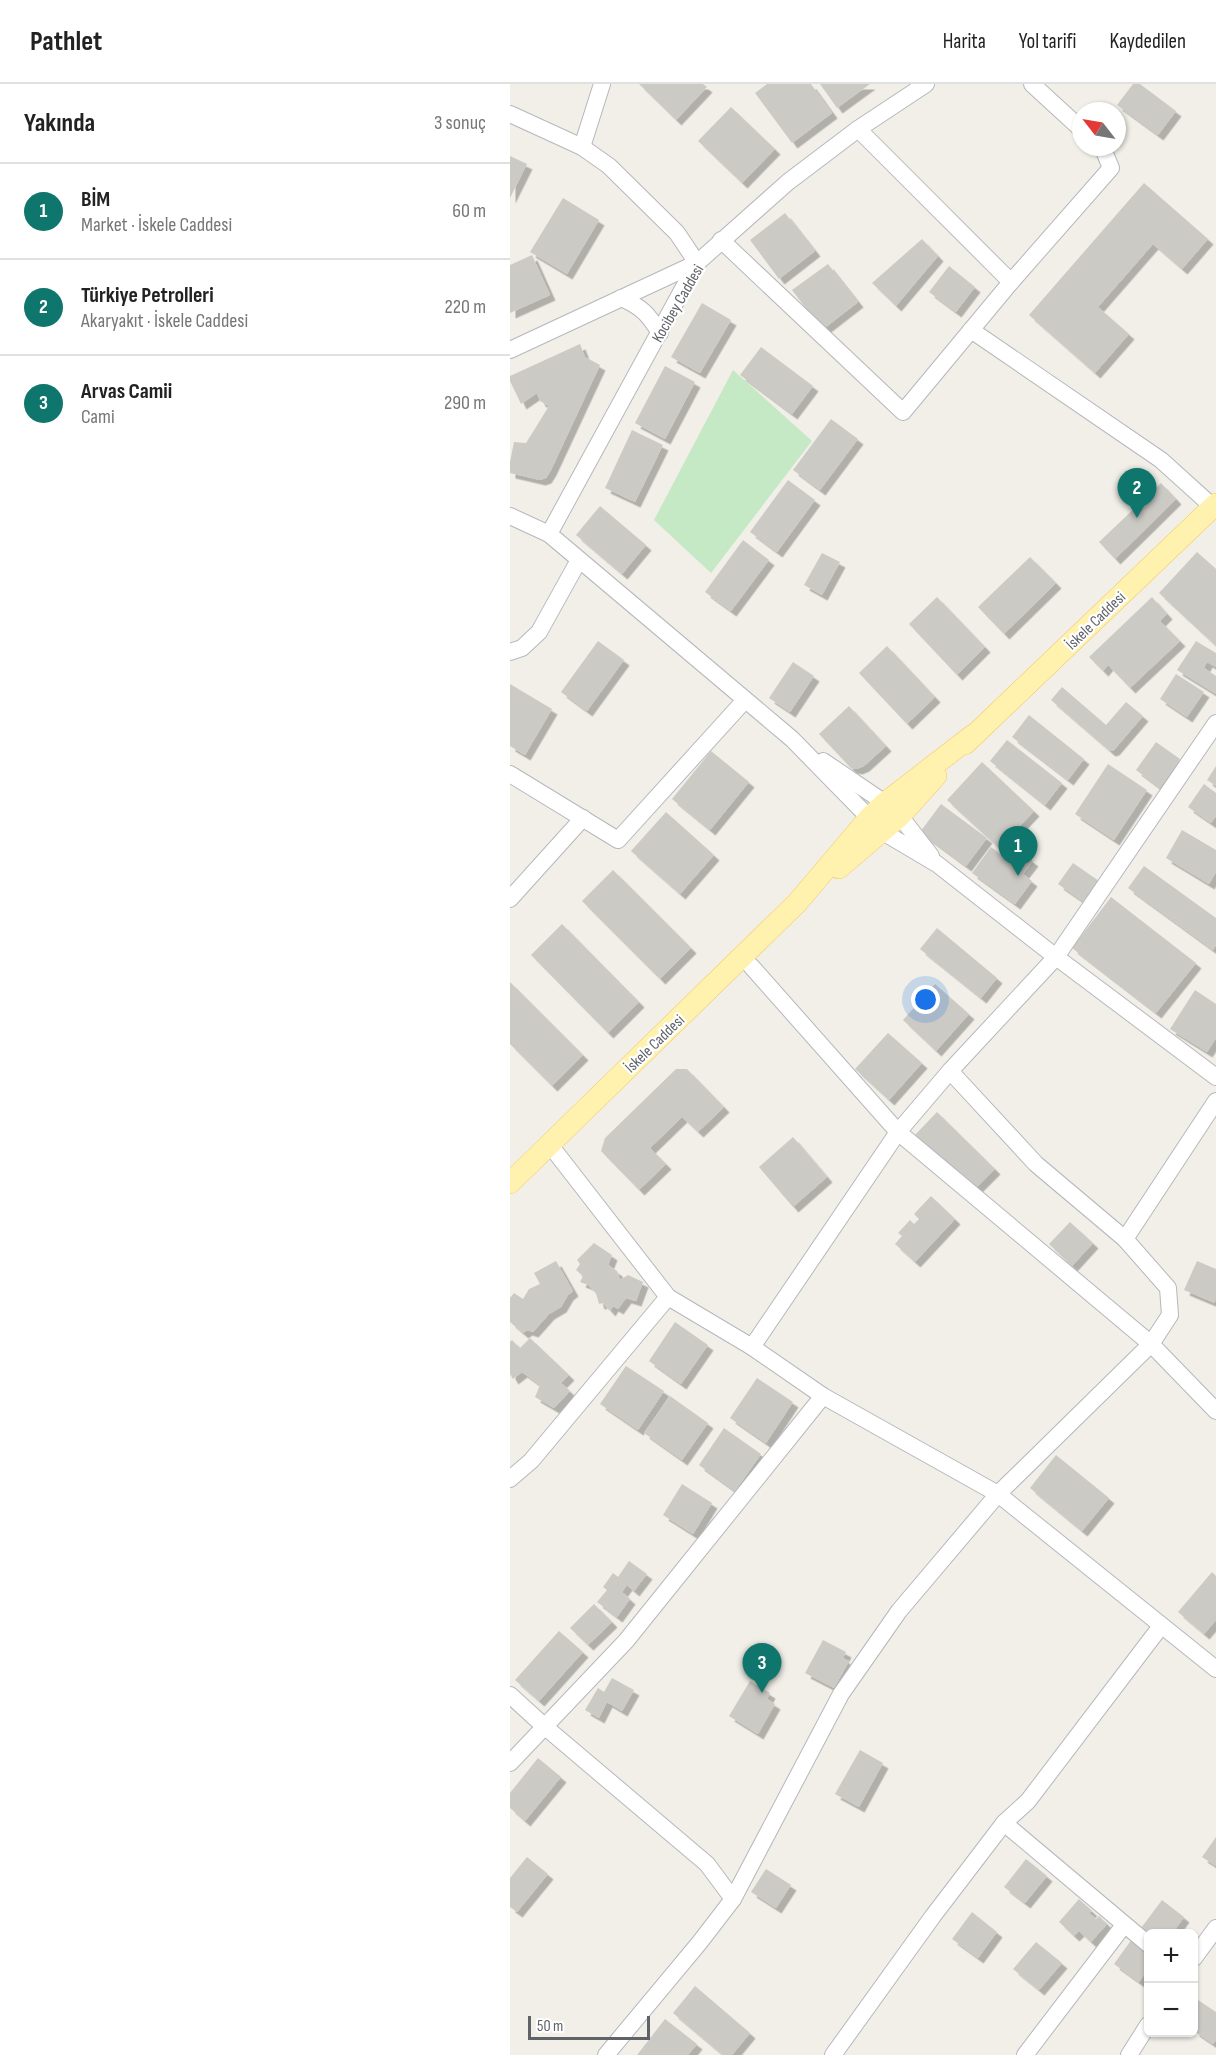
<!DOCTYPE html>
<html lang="tr">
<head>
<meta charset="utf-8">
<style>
	:root { --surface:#fff; --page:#f2f2f2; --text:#222; --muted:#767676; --line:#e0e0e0; --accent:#0f766e }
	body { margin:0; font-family:"Sofia Sans Condensed",sans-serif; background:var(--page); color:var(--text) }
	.controls { position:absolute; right:18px; bottom:18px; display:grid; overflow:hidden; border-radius:9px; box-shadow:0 2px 4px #0004 }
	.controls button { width:54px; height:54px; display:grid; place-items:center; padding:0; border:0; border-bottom:2px solid var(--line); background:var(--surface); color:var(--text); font:30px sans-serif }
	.compass { position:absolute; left:562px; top:18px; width:54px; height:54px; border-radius:50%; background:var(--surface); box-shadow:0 2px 4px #0004; rotate:301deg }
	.scale { position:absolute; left:18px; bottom:15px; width:122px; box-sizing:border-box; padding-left:6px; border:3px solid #5f6368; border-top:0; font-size:16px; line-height:21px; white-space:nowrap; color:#5f6368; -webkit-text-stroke:4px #fff; paint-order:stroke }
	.you { position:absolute; left:416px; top:916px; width:21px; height:21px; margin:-15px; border:4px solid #fff; border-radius:50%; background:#1a73e8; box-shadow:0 0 0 9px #1a73e833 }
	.badge { display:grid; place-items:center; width:39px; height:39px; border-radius:50%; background:var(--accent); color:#fff; font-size:20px; font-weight:700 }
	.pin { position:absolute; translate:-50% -50px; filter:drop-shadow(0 2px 3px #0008) }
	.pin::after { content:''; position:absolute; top:32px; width:21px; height:18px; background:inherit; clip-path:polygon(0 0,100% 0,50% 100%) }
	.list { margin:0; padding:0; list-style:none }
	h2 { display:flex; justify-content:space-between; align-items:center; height:78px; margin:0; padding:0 24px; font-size:26px }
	h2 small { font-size:20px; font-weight:400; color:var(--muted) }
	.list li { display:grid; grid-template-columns:39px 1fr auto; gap:18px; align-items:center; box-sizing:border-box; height:96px; padding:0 24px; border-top:2px solid var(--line) }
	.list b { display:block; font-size:22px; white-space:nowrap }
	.list p { margin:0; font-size:20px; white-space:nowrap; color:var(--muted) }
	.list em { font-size:20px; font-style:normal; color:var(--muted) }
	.map { position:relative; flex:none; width:706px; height:1971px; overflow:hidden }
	header { display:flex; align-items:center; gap:36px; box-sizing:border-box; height:84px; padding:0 30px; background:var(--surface); border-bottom:2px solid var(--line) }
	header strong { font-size:28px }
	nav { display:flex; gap:33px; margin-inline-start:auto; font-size:21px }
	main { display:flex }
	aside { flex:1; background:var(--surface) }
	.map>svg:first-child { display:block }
	.green { fill:#c5e8c5 }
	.building { fill:#cccac5; filter:url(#shadow) }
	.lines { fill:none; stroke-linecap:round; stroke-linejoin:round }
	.minor-casing { stroke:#b5b8bc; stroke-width:18 }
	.major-casing { stroke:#f2c960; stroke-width:22 }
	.minor { stroke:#fff; stroke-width:16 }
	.major { stroke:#fff2af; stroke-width:21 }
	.labels { text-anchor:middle; stroke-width:4.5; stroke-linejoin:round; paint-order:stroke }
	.street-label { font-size:16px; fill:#5f6368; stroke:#fff }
</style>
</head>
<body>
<header>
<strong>Pathlet</strong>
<nav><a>Harita</a><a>Yol tarifi</a><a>Kaydedilen</a></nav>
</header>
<main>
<aside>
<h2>Yakında<small>3 sonuç</small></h2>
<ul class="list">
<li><span class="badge">1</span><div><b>BİM</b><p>Market · İskele Caddesi</p></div><em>60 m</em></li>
<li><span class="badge">2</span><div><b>Türkiye Petrolleri</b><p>Akaryakıt · İskele Caddesi</p></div><em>220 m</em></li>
<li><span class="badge">3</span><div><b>Arvas Camii</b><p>Cami</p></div><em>290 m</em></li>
</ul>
</aside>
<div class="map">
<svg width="706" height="1971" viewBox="0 0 706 1971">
	<defs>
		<filter id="shadow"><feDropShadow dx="5.5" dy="5.5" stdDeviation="0" flood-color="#0004"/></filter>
	</defs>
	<rect width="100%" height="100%" fill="#f1efe8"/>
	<!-- green -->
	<polygon class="green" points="223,286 302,357 201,489 144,436"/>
	<!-- building -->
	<g class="building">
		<polygon points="129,0 193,0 197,3 166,36"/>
		<polygon points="257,0 301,0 322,29 282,59 245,9"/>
		<polygon points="310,0 360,0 327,24"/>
		<polygon points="623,0 630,0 666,27 648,51 607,21"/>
		<polygon points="221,23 265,65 232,99 188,57"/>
		<polygon points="0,72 17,80 0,114"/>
		<polygon points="634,99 698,155 672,185 643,160 588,223 619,250 585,289 519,231"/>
		<polygon points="53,114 89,136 57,190 20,168"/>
		<polygon points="275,129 305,167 269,195 240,156"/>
		<polygon points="412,155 428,172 386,222 362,199"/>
		<polygon points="22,171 40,211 0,229 0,181"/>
		<polygon points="318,180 348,218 312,246 282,206"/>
		<polygon points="439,182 465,203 446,228 419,208"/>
		<polygon points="192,219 221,236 190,289 161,273"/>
		<polygon points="70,260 75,273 90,281 41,386 36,394 30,396 0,389 0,378 4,358 16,359 39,322 30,317 27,309 11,320 0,297 0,292"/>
		<polygon points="251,263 303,302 282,330 230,291"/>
		<polygon points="155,282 185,298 155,355 125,339"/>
		<polygon points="321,335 348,355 310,406 283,386"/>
		<polygon points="122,346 153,361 125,418 95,404"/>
		<polygon points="278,396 305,416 267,468 240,448"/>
		<polygon points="651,399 666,415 605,475 589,458"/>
		<polygon points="90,422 136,461 112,490 66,451"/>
		<polygon points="233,456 259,476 221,527 195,508"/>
		<polygon points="687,468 706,485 706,562 649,509"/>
		<polygon points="312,469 330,478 312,511 294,501"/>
		<polygon points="520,473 546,499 494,550 468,523"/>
		<polygon points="427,513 475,563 447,591 399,540"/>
		<polygon points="642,513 657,530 650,537 670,557 620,604 598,581 593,587 579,573"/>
		<polygon points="88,557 114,576 77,627 51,608"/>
		<polygon points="686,557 706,569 706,583 697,578 694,584 706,592 706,610 667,586"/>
		<polygon points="377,562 425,613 397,640 349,589"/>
		<polygon points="283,578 304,592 280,628 259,614"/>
		<polygon points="666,590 694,608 677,633 650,615"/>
		<polygon points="0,600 42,625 15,671 0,662"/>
		<polygon points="552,603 596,641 616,618 633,632 604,666 600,667 541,616"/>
		<polygon points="339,622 376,662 354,682 347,685 341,684 309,650"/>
		<polygon points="519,631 574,675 558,696 502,653"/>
		<polygon points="497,656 552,699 535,721 480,677"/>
		<polygon points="646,658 670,675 650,704 626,686"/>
		<polygon points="201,667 239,698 200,746 162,715"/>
		<polygon points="472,678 524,727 489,764 437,716"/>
		<polygon points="598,680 637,706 604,756 565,730"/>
		<polygon points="706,682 706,702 697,696"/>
		<polygon points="694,700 706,709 706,732 701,739 678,723"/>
		<polygon points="431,720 477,754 456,782 410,748"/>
		<polygon points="156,728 204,771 170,810 121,767"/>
		<polygon points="672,746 706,766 706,788 699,800 656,774"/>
		<polygon points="501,761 523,777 513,790 522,797 505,820 462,789 481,763 494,773"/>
		<polygon points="563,779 589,797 574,818 548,800"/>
		<polygon points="634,782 706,834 706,861 703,866 618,804"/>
		<polygon points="103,786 181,864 150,895 72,817"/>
		<polygon points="601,813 686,879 646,929 562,864"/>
		<polygon points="52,840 129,918 98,949 21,871"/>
		<polygon points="427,844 487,894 471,914 410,865"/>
		<polygon points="0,898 73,971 42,1002 0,960"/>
		<polygon points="425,900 459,930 426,967 393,936"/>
		<polygon points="685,906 706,920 706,954 697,968 660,945"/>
		<polygon points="378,949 412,979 379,1016 345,985"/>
		<polygon points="166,985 177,985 214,1023 188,1048 172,1033 140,1064 156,1080 129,1106 91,1067 95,1054"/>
		<polygon points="427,1028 485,1085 462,1108 404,1052"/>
		<polygon points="283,1053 317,1093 283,1123 249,1083"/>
		<polygon points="421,1112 445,1135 405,1178 385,1160 392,1152 388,1149 400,1136 404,1140 409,1135 404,1130"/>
		<polygon points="560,1138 583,1159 562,1182 539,1160"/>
		<polygon points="84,1159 102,1171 98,1181 107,1187 110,1196 118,1191 133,1198 126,1217 116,1214 108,1225 103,1222 100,1227 93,1219 89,1220 86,1209 78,1201 70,1198 73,1192 66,1186 70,1180 67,1176"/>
		<polygon points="46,1177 63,1207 58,1211 51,1223 39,1230 23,1248 17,1246 13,1249 0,1238 0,1214 4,1209 13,1215 19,1205 30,1200 24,1189"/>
		<polygon points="687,1177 706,1185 705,1219 674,1206"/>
		<polygon points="165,1238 198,1261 171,1300 139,1277"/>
		<polygon points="20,1254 59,1291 51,1299 60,1307 44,1324 25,1313 30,1301 12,1288 3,1295 0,1290 0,1258 2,1256 10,1264"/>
		<polygon points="116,1282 154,1307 128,1346 90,1320"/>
		<polygon points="247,1294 283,1318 256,1359 220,1334"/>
		<polygon points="160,1312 198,1339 172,1376 134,1349"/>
		<polygon points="214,1344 251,1370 225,1407 189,1381"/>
		<polygon points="546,1371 599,1414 572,1447 520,1404"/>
		<polygon points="172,1400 202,1419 183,1450 153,1431"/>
		<polygon points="119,1477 137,1490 124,1507 117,1501 112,1508 120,1515 107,1533 87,1518 97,1506 93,1503 103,1489 108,1493"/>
		<polygon points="702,1488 706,1492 706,1536 694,1550 668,1528"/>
		<polygon points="84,1520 102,1538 78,1561 60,1544"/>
		<polygon points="49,1547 73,1568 29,1617 5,1596"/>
		<polygon points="313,1556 336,1568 333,1574 339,1577 324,1604 295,1589"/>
		<polygon points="102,1594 124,1606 112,1627 97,1618 89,1634 75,1626 88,1604 94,1608"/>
		<polygon points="240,1597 260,1609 257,1615 265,1620 248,1650 219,1632"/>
		<polygon points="350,1666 373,1679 349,1723 325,1710"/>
		<polygon points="28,1674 51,1693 15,1737 0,1724 0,1709"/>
		<polygon points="706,1753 706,1782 692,1773"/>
		<polygon points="17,1773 38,1790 7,1828 0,1823 0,1794"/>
		<polygon points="516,1775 537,1792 515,1819 494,1803"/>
		<polygon points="256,1785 281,1801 266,1824 241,1808"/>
		<polygon points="569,1815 582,1827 579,1829 586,1835 589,1832 597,1840 581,1858 569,1847 564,1852 549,1838"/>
		<polygon points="652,1816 674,1833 662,1850 639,1850 631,1844"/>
		<polygon points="462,1828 487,1848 468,1874 442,1855"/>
		<polygon points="622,1855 638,1867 638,1885 629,1898 604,1880"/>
		<polygon points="526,1858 552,1879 529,1906 503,1885"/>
		<polygon points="185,1902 240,1949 222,1971 213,1971 163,1929"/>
		<polygon points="688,1916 706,1928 706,1956 703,1960 684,1947 684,1923"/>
		<polygon points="155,1935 187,1960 178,1971 127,1971"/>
	</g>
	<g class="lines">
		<defs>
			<g id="minor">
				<polyline points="522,0 571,45"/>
				<polyline points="0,30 72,63 99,82 167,149 187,179 0,266"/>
				<polyline points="348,45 501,198"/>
				<polyline points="72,63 92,0"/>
				<polyline points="211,156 393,328 501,198 601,84 594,67 590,63"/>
				<path d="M111,214C132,223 138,230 150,249"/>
				<polyline points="461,246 651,376 703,423"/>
				<polyline points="0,432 39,450 282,655 373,748 427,780 546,873 706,993"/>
				<polyline points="39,450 187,179 278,98 348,45 416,0"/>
				<polyline points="0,568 12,564 29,548 69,476"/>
				<polyline points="313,677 375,719 390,732 421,772"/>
				<polyline points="0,690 108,756 235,616"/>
				<polyline points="0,815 73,734"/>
				<polyline points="241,882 388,1048 641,1260 706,1327"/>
				<polyline points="40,1061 158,1213 242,1263 313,1312 488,1410 706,1585"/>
				<polyline points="615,1155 706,1017"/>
				<polyline points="242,1263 388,1048 440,987 546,873 706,639"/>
				<polyline points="0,1395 21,1377 158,1213"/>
				<polyline points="0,1611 34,1642 197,1780 223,1815"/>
				<polyline points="0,1679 116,1557 313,1312"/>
				<polyline points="494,1739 638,1860"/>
				<polyline points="684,1874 706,1844"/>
				<polyline points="96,1971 190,1858 223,1815 331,1610 389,1527 488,1410 641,1260 660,1231 658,1204 615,1155 526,1080 440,987"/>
				<polyline points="323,1971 423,1832 494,1739 518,1717 651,1542"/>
				<polyline points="515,1971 614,1841"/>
				<polyline points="619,1971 638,1941"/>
			</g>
			<g id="major">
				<polyline points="455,660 706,420"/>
				<polyline points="329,784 390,732 426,692"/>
				<polyline points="0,1099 287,819 359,734 375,719 463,651"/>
			</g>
		</defs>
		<!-- minor casing -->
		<use href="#minor" class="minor-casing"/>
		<!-- major casing -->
		<use href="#major" class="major-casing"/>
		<!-- minor -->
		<use href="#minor" class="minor"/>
		<!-- major -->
		<use href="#major" class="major"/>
	</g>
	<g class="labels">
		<!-- street labels -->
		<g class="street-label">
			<text transform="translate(167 219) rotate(-60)" y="6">Kocibey Caddesi</text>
			<text transform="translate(585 536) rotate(-44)" y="6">İskele Caddesi</text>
			<text transform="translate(144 959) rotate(-44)" y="6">İskele Caddesi</text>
		</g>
	</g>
</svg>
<div class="controls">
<button>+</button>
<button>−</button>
</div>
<svg class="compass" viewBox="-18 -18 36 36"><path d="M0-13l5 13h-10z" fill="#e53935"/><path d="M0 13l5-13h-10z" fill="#767676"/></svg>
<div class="scale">50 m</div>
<div class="you"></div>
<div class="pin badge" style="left:508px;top:792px">1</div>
<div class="pin badge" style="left:627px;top:434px">2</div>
<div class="pin badge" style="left:252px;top:1609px">3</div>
</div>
</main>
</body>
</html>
